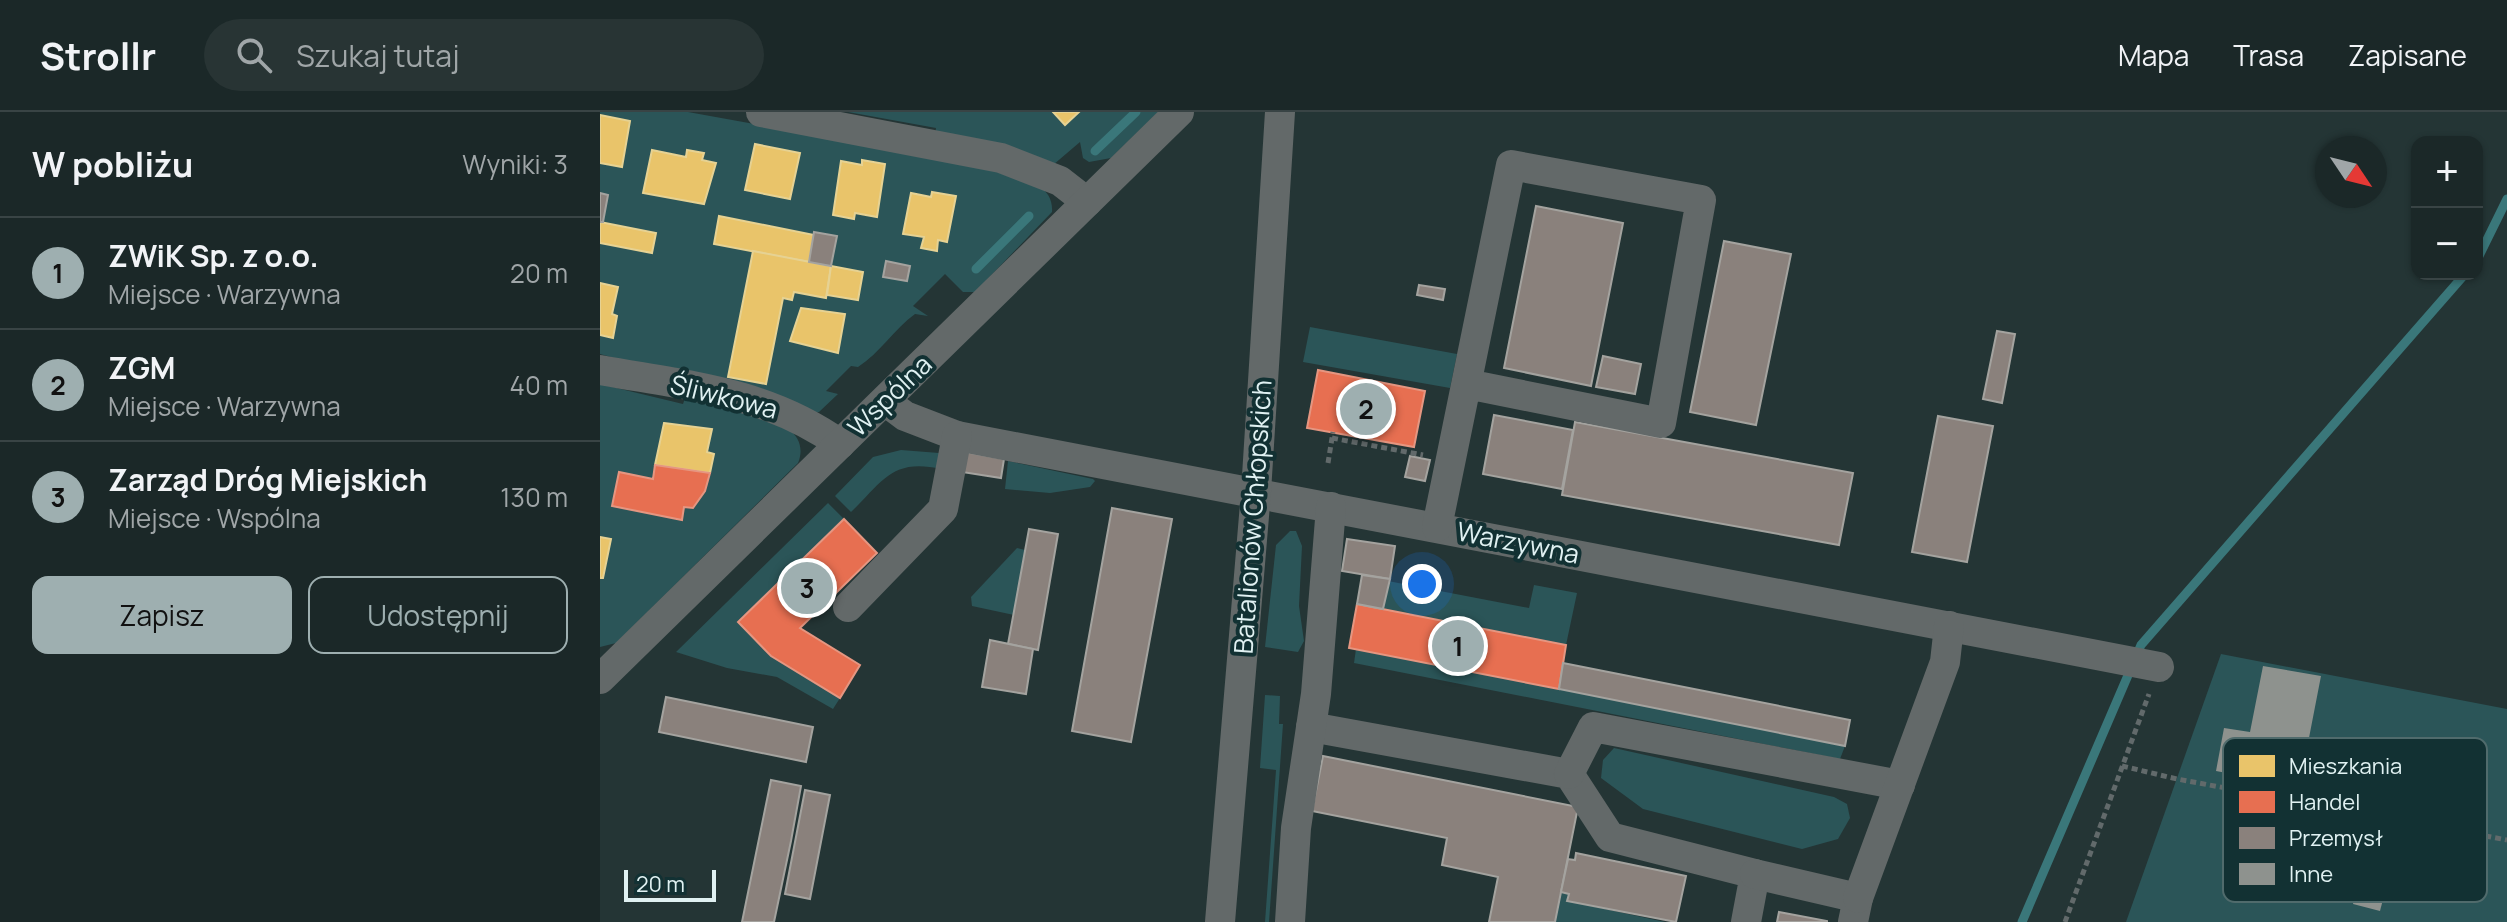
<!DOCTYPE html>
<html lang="pl">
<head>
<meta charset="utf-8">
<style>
	:root { --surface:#1b2828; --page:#283434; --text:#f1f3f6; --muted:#a0a6a8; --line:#394445; --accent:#9eafb0 }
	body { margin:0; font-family:Manrope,sans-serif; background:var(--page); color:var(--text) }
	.controls { position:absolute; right:24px; top:24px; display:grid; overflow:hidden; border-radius:16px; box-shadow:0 2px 6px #0004 }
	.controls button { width:72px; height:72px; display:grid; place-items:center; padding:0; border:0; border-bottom:2px solid var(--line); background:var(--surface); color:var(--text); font:40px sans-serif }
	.compass { position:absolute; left:1715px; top:24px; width:72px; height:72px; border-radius:50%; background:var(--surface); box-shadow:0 2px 6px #0004; rotate:125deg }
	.scale { position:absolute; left:24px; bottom:20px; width:92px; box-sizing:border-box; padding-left:8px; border:4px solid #e0f1f2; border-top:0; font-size:22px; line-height:28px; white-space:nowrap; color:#e0f1f2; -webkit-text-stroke:6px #123133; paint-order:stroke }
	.you { position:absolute; left:822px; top:472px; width:28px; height:28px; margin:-20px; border:6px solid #fff; border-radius:50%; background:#1a73e8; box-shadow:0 0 0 12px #1a73e833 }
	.badge { display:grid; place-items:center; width:52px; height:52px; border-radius:50%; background:var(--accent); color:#111; font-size:26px; font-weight:700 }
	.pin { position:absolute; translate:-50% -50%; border:4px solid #fff; box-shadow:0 2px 8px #0006 }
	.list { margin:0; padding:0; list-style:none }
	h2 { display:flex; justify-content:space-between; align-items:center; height:104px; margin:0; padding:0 32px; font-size:34px }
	h2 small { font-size:26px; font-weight:400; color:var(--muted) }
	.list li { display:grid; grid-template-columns:52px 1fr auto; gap:24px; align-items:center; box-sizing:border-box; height:112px; padding:0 32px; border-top:2px solid var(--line) }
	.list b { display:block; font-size:30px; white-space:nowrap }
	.list p { margin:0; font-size:26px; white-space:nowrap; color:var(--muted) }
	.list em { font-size:26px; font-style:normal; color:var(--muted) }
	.actions { display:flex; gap:16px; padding:24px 32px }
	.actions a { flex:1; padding:18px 0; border:2px solid var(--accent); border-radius:16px; text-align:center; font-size:28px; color:var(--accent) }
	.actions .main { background:var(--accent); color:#111 }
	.icon { flex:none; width:44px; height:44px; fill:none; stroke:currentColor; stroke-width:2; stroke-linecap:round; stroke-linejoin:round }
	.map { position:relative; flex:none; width:1907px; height:810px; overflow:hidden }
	header { display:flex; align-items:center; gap:48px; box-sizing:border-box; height:112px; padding:0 40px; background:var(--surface); border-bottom:2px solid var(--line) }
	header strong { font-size:38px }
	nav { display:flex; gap:44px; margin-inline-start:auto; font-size:28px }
	.search { width:560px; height:72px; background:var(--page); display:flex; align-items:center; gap:20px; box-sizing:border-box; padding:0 28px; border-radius:44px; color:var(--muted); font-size:30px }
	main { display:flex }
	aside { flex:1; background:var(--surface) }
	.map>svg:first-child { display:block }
	.green { fill:#2b5558 }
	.homes { fill:#e9c46a; stroke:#e6d293; stroke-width:2 }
	.shops { fill:#e76f51; stroke:#e59681; stroke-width:2 }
	.industry { fill:#8a817c; stroke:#a4a39f; stroke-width:2 }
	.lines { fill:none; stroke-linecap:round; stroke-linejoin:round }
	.stream { stroke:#3a777a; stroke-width:9 }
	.building { fill:#8e928e }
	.path { stroke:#626a6b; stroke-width:5; stroke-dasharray:6 4; stroke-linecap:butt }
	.minor { stroke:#636969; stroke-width:30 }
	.labels { text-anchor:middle; stroke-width:8; stroke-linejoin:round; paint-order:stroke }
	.street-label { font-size:26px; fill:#e0f1f2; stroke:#123133 }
	.key { fill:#123133; stroke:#506b6c; stroke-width:2 }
	.key-label { font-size:22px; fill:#e0f1f2 }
</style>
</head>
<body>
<header>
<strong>Strollr</strong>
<div class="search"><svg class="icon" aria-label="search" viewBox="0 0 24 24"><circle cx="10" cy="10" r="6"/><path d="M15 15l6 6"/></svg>Szukaj tutaj</div>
<nav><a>Mapa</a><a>Trasa</a><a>Zapisane</a></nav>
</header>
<main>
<aside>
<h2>W pobliżu<small>Wyniki: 3</small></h2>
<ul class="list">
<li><span class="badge">1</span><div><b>ZWiK Sp. z o.o.</b><p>Miejsce · Warzywna</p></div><em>20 m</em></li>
<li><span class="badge">2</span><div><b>ZGM</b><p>Miejsce · Warzywna</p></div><em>40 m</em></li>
<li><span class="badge">3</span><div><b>Zarząd Dróg Miejskich</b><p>Miejsce · Wspólna</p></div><em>130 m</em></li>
</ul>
<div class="actions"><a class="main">Zapisz</a><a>Udostępnij</a></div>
</aside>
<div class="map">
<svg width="1907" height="810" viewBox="0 0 1907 810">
	<rect width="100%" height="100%" fill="#243535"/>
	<!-- green -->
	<g class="green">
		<path d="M0,0H88L411,58C429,68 454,75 452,100L375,180H363L345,162L313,194L328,204L315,202C294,217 280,241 258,255L251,254L226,279L238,282L219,300L211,301L0,242Z"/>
		<polygon points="248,0 558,0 511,46 489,50 483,46 480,30 453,53 335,23 336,16"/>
		<polygon points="710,215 857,242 850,276 703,250"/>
		<path d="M0,272L83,292L85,286C116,292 218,302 198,351L16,531L0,535Z"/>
		<path d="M301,338L339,341L342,357C292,346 284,368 251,400L235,384L273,345Z"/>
		<polygon points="408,349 493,367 495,369 490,375 450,381 405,377"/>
		<polygon points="228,391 244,407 138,510 171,544 240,586 233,597 177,565 127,556 76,540"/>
		<polygon points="690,419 696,419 702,434 699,494 704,529 698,540 665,535 676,433"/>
		<polygon points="417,436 425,438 414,503 372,494 371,485"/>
		<polygon points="788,469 929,496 934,473 977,481 966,533 783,497"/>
		<polygon points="756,537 1245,634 1240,647 754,551"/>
		<polygon points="1621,542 1907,597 1907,810 1526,810"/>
		<polygon points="665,583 680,584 679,612 683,612 669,810 665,810 676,658 660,656"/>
		<polygon points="1014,636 1234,685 1247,692 1250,706 1238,727 1202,737 1043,697 1001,666 1003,648"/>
		<polygon points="961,780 969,782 968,789 1065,810 955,810"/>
	</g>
	<!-- homes -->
	<g class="homes">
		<polygon points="453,0 479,0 465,13"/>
		<polygon points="0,3 30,9 22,55 0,51"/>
		<polygon points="155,32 200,41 190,87 145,78"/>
		<polygon points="52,38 86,45 87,38 104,41 102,48 116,51 104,92 43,81"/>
		<polygon points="262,48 285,52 277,105 255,101 254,107 233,103 241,49 262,53"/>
		<polygon points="332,80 356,84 347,130 338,128 337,139 321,136 324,125 303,122 311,81 331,85"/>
		<polygon points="119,104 214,123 209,150 114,132"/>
		<polygon points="0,110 56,121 52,141 0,131"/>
		<polygon points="153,139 231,154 226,186 194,180 192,188 183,186 166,272 128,265"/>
		<polygon points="231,154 263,160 258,188 227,183"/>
		<polygon points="0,171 18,175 12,202 17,204 13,226 0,223"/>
		<polygon points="201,196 245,202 238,241 190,229"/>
		<polygon points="64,311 112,317 107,340 114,342 110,361 55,353"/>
		<polygon points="0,425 11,427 3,466 0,466"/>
	</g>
	<!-- shops -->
	<g class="shops">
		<polygon points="718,258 825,279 814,335 707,316"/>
		<polygon points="55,353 110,361 105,379 93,396 84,395 82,408 12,394 19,360 53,367"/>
		<polygon points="244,407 277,441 200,516 260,553 240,586 171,544 138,510"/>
		<polygon points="757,492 966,533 959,577 749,536"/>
	</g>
	<!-- industry -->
	<g class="industry">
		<polygon points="0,81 8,83 3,110 0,110"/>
		<polygon points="936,94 1023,111 991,274 904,256"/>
		<polygon points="214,120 237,124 231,154 209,150"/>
		<polygon points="1124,129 1191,142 1156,313 1090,300"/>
		<polygon points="286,149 310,154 307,169 283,165"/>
		<polygon points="819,173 845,177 843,188 817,183"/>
		<polygon points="1397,219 1415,222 1402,291 1383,287"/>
		<polygon points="1003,244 1041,252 1035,282 996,275"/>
		<polygon points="894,303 973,318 962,377 883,362"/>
		<polygon points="1338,304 1393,314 1367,450 1312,440"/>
		<polygon points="975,310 1253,361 1239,433 962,383"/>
		<polygon points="365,340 404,347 401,366 362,360"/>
		<polygon points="810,344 830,348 825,369 805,365"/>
		<polygon points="512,396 572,407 531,630 472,619"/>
		<polygon points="429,417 458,422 438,538 408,532"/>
		<polygon points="747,427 795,434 790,467 742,459"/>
		<polygon points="762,463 790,467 783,497 757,492"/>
		<polygon points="390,528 433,537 426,582 382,575"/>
		<polygon points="963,551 1250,608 1245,634 959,577"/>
		<polygon points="66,585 213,615 206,650 59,620"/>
		<polygon points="723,644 978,695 955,810 889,810 898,765 842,753 847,726 712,699"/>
		<polygon points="171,668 201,674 191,729 174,810 142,810"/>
		<polygon points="205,678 230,683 210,787 185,782"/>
		<polygon points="976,741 1086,764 1076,810 967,789 969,782 961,780 968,747 975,748"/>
		<polygon points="1179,800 1227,809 1227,810 1177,810"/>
	</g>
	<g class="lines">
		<!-- stream -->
		<g class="stream">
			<polyline points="495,39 536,0"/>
			<polyline points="1877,148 1907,87"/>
			<polyline points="376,157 429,104"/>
			<polyline points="1422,810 1541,533 1865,162"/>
		</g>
	</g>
	<!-- building -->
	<g class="building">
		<polygon points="1663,554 1721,564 1708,631 1737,636 1728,680 1616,659 1624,616 1650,620"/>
		<polygon points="1762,757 1789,764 1780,799 1753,792"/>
	</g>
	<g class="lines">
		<!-- path -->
		<g class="path">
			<polyline points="732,326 823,343"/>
			<polyline points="728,351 733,320"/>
			<polyline points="1522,654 1577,667 1907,728"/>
			<polyline points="1465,810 1549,582"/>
		</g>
		<!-- minor -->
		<g class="minor">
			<polyline points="161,0 401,46 460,69 487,90"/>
			<path d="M0,258C88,274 165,279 240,332"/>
			<polyline points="285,289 305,304 357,324 1559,555"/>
			<polyline points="837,415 911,53 1101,88 1061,311 867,272"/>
			<polyline points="248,495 343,397 357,324"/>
			<polyline points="0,567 579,0"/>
			<polyline points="711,615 969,662 1010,725 1155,762 1146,810"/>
			<polyline points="969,662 993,615 1300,673"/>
			<polyline points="1155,762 1258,786 1253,810"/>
			<polyline points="1258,786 1345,550 1349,514"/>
			<polyline points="620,810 656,380 680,0"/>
			<polyline points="690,810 696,716 716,582 731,395"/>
		</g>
	</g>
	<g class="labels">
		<!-- street labels -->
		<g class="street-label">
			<text transform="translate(290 284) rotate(-44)" y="9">Wspólna</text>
			<text transform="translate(124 285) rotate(14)" y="9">Śliwkowa</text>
			<text transform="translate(653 405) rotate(-86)" y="9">Batalionów Chłopskich</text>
			<text transform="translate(918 431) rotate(11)" y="9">Warzywna</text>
		</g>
	</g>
	<!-- legend -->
	<rect x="1623" y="626" width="264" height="164" rx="12" class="key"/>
	<rect x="1639" y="643" width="36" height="22" fill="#e9c46a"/>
	<rect x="1639" y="679" width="36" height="22" fill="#e76f51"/>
	<rect x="1639" y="715" width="36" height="22" fill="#8a817c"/>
	<rect x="1639" y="751" width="36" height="22" fill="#8e928e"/>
	<g class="key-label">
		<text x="1689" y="662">Mieszkania</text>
		<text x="1689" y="698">Handel</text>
		<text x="1689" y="734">Przemysł</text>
		<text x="1689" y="770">Inne</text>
	</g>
</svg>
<div class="controls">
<button>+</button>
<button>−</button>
</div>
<svg class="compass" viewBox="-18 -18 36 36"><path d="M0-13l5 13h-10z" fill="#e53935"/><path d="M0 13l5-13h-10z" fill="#a0a6a8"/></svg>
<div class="scale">20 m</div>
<div class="you"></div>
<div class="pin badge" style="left:858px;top:534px">1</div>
<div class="pin badge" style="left:766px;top:297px">2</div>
<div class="pin badge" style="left:207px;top:476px">3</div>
</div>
</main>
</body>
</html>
